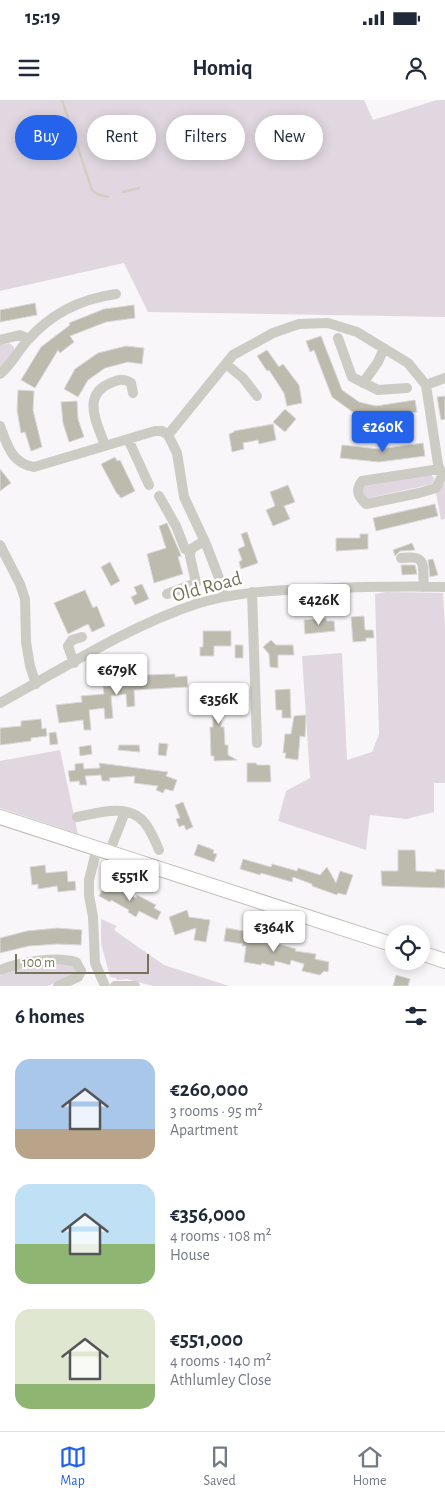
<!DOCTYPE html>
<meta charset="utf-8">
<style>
:root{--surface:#fff;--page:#f6f6f7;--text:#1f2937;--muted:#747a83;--line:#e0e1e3;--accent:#2563ea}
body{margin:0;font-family:"Alegreya Sans",sans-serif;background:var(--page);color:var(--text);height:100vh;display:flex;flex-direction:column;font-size:19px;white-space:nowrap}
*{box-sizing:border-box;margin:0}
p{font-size:16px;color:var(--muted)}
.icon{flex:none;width:28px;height:28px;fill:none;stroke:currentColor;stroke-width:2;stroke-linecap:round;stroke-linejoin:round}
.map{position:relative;height:886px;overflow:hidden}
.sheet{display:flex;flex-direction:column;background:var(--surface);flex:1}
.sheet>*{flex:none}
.top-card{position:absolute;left:15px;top:15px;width:415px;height:45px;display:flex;gap:10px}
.fabs{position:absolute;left:385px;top:825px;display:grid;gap:10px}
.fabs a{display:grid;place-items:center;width:45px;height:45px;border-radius:50%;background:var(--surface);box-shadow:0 2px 12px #0003;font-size:25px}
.scale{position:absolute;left:15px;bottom:12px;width:134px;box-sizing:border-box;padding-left:5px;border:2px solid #77745a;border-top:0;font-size:14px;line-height:18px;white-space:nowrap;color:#77745a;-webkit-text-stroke:4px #fff;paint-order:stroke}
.price{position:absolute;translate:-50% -42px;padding:0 11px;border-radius:5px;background:#fff;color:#222;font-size:16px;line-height:32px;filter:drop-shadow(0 1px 2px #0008)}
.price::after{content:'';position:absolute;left:50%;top:30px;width:15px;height:11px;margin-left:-8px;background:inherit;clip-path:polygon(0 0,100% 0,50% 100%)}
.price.current{background:var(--accent);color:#fff}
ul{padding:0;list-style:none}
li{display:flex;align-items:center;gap:15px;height:125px;padding:0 15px}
li span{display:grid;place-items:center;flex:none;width:140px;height:100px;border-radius:15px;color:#555}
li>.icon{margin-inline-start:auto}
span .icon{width:60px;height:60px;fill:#fffc;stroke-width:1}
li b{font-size:21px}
h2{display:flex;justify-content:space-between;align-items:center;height:60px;padding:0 15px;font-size:21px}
.chip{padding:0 18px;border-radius:22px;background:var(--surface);box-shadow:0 2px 12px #0003;font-size:18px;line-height:45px}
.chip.current{background:var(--accent);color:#fff}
.status{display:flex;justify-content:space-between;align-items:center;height:35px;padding:0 25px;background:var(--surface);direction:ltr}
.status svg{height:14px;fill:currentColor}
header{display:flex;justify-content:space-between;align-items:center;height:65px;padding:0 15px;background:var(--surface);font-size:22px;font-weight:600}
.tabs{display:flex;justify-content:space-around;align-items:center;height:70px;border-top:1px solid var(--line);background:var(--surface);font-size:14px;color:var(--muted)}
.tabs a{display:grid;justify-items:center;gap:2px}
.tabs .current{color:var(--accent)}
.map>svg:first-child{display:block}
.green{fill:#e1d7e0}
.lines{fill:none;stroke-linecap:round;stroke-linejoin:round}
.stream{stroke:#d2cec4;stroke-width:2.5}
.building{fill:#bdbbae;stroke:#dad9db}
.major-casing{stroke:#bfbeb5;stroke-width:16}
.minor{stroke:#cdccc4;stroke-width:10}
.major{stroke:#fff;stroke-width:14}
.labels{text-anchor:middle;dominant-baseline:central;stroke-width:5;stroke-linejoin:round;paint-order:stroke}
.street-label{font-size:20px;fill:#77745a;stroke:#fff}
</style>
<div class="status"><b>15:19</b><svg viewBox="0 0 49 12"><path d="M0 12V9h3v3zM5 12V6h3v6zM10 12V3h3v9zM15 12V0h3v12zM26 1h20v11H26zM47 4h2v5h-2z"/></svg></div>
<header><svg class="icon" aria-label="menu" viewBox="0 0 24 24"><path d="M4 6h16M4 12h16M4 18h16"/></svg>Homiq<svg class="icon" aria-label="person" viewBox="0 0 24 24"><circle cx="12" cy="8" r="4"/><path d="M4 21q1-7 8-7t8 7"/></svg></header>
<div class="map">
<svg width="445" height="886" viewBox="0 0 445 886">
<rect width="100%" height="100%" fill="#f8f6f9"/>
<path class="green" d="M 0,0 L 364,0 L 373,20 L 437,0 L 445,0 L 445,217 L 148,212 L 124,163 L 0,191 Z
M 9,243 L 14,247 L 14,252 L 0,269 L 0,245 Z
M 431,375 L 434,378 L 433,383 L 428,385 L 369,398 L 366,398 L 362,392 L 363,385 Z
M 445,383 L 445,419 L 441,420 L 436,393 Z
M 386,492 L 443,493 L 445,528 L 445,683 L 434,683 L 434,712 L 406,719 L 370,715 L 366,750 L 278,721 L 286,691 L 310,678 L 302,556 L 342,553 L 347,660 L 372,652 L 379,634 L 375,494 Z
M 60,650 L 78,734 L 0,708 L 0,661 Z
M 101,819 L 117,826 L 114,830 L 164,865 L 229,886 L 153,886 L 127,879 L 117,880 L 116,878 L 110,877 L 101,843 Z
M 50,864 L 75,865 L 76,873 L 48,886 L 0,886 L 0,876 L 8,871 Z"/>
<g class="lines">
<path class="stream" d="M 62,0 L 92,90 L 97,94 L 108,97
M 123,92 L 139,88"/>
</g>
<path class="building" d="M 35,203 L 37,215 L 0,222 L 0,210 Z
M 134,205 L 135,218 L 106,222 L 70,236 L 74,242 L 60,253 L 58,250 L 35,288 L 21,280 L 41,247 L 70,225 L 69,223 L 104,209 Z
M 321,236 L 342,290 L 359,302 L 376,306 L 415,300 L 417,312 L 375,318 L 354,313 L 332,297 L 314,250 L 310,252 L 306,241 Z
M 126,246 L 144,248 L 142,264 L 128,262 L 105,268 L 88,280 L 78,297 L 64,289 L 75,269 L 88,260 L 98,253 Z
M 267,250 L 279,267 L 283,264 L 299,285 L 302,303 L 287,306 L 284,293 L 269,270 L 267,271 L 257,256 Z
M 18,290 L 34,291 L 33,310 L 42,347 L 31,351 L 25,332 L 21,333 L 17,310 Z
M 445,296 L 445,319 L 441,320 L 437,297 Z
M 77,301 L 78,319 L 84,337 L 69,342 L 63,323 L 61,302 Z
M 285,309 L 296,319 L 285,332 L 273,322 Z
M 273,324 L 276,340 L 259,344 L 258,340 L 243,343 L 244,349 L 232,352 L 229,334 L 234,332 L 234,331 Z
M 423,343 L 425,356 L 379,362 L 340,358 L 342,345 L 379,349 Z
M 115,357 L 117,361 L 120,360 L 135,391 L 121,398 L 118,394 L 117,394 L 101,364 Z
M 0,369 L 11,383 L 0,391 Z
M 288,385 L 295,402 L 284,406 L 290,419 L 273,426 L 266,410 L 275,406 L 270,392 Z
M 435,404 L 438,416 L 376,431 L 373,418 Z
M 167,423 L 180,453 L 181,456 L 178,457 L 183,474 L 154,483 L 147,454 L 166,448 L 159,426 Z
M 247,432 L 258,463 L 241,469 L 239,462 L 242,460 L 238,449 L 245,446 L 241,434 Z
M 360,434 L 368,434 L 368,449 L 336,451 L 336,438 L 360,438 Z
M 412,443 L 415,450 L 400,451 L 395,456 L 393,450 Z
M 433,459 L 438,475 L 430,477 L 428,460 Z
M 110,462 L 120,481 L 111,486 L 101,467 Z
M 401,465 L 415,465 L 417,474 L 402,475 Z
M 142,484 L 149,499 L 135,505 L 131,497 L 137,494 L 134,487 Z
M 85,490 L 93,508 L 97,506 L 105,526 L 92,532 L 88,524 L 68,534 L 54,503 Z
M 364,516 L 365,530 L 373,530 L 374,538 L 366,538 L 366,541 L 353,542 L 351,517 Z
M 326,518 L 327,521 L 334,521 L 335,531 L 305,534 L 304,520 Z
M 203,531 L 231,531 L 231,546 L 214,546 L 214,556 L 200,556 L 200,547 L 203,547 Z
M 271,540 L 276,545 L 293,545 L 294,555 L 278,555 L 278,568 L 270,567 L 269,554 L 263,547 Z
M 235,545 L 243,545 L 243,558 L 235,558 Z
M 138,571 L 145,571 L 146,575 L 175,574 L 175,577 L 187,576 L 188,587 L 134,590 L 135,606 L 127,607 L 126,594 L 111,596 L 113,618 L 105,619 L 104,608 L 89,610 L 91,630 L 84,630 L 83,620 L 59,623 L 56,605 L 82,602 L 81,596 L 104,594 L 103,586 L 108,586 L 108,581 L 129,579 L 129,576 L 139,575 Z
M 212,585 L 226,585 L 227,611 L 221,611 L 221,627 L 224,627 L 225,645 L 228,645 L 228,655 L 237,660 L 214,661 L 214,656 L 211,656 L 210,627 L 213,627 Z
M 290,589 L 291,618 L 282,618 L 282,610 L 276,610 L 275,590 Z
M 306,615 L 305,637 L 300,636 L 298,660 L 285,658 L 286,653 L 283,653 L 285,634 L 291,634 L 294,616 Z
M 41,619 L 42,629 L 46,628 L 47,636 L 31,638 L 31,641 L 0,645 L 0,628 L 21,626 L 21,621 Z
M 56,632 L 58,644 L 50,645 L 49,633 Z
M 159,643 L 168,644 L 166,656 L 158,655 Z
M 91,645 L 92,654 L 80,656 L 79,647 Z
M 119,645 L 139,645 L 140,652 L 118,650 Z
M 83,663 L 84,669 L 100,668 L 99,663 L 168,672 L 166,676 L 177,680 L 173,691 L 165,689 L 163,693 L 156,690 L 158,686 L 134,683 L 135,676 L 109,678 L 110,681 L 102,681 L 101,675 L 85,676 L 87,685 L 80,685 L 79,681 L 70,682 L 68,671 L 75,670 L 75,664 Z
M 247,663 L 256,663 L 257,665 L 270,665 L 271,682 L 247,682 Z
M 183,702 L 193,727 L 186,730 L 184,725 L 179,727 L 176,719 L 180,718 L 175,705 Z
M 198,744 L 214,750 L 213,753 L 217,754 L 214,762 L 194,755 Z
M 398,750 L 415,750 L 416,771 L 436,772 L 436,769 L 445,770 L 445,788 L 382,786 L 381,771 L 398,771 Z
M 243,759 L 271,767 L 272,764 L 297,771 L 298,768 L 320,775 L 327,767 L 336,783 L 340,771 L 353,775 L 346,795 L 338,793 L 337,795 L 312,786 L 312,784 L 293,777 L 292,782 L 261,773 L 260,775 L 240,769 Z
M 45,765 L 46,773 L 67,771 L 68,782 L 75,781 L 76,790 L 58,792 L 57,786 L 38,789 L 38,784 L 32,785 L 30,767 Z
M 106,783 L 136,798 L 137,795 L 156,805 L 154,808 L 161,812 L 157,820 L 139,811 L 136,817 L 128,812 L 129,810 L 111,800 L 110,802 L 99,796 Z
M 187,810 L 189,817 L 210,820 L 206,842 L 194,840 L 196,828 L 175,835 L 169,817 Z
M 58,828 L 82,830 L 81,845 L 58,844 L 44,845 L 29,846 L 0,853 L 0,838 L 27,831 Z
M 226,828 L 250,832 L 249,837 L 261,839 L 296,849 L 295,851 L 316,854 L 315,859 L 329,862 L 328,872 L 324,871 L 320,875 L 302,871 L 304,864 L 291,860 L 290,865 L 275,861 L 274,866 L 262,863 L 261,865 L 244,862 L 246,846 L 242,846 L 243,844 L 224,841 Z
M 396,875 L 410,879 L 408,886 L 393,886 Z"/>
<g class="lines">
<g class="major-casing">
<path id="major" d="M 0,717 L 394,845
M 421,853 L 445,861"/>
</g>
<path class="minor" d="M 338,238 L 352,277 L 378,290 L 407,288
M 0,240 L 20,235 L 29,239
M 226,264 L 243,278 L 257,296
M 0,274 C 11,265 18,251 27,241 C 51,213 80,199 116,194
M 363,283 L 378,262 L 384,248
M 426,285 L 445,278
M 0,326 C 7,344 11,363 34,367 L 155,331 L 162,331 L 168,335 L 177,353 L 184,397 L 206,444 L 219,478 L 224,497
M 168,335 L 233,255 L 273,233 L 299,224 L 328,223 L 357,232 L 408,263 L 426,285 L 438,364 L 442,376 L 445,376
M 128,339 L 149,385
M 105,346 C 97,322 80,294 113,282 C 119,279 126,279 131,283 L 133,293
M 440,369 L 362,381 C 355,390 358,397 366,404 L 419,393 L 436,388 L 442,376
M 159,396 L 176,426 L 185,449 L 190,452
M 0,445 L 20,484 L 25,499 L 26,542 L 30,566 L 36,584
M 401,458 C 428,455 422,464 424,487
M 252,492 L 257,643
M 167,494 L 196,483 L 190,456 L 191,449 L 204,441
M 74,563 L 68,546 L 72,540 L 82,537
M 0,603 C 64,568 127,527 196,504 C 235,492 275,490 316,489 C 359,487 402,486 445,487
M 77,717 C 98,713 128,703 144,722 C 151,730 155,741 159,750
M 97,748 L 89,780 L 89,795 L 93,817 L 95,863 L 105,886
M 109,753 L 125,712
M 0,870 C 20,862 56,856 76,862 L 81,871 L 78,877 L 58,886
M 115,886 L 135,886"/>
<use href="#major" class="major"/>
</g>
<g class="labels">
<g class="street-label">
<text transform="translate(207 487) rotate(-15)">Old Road</text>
</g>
</g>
</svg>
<div class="fabs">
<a><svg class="icon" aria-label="locate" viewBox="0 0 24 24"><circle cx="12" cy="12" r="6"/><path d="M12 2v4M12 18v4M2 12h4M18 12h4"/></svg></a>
</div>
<div class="scale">100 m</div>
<b class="price current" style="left:383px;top:353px">€260K</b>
<b class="price" style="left:319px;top:526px">€426K</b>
<b class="price" style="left:117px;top:596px">€679K</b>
<b class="price" style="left:219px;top:625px">€356K</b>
<b class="price" style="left:130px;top:802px">€551K</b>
<b class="price" style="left:274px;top:853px">€364K</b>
<div class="top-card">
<a class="chip current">Buy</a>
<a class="chip">Rent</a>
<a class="chip">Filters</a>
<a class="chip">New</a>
</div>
</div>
<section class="sheet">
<h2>6 homes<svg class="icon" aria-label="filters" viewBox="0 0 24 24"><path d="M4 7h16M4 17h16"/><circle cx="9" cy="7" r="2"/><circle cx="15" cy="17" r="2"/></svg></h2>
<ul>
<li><span style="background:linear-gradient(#a9c7e8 70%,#b9a48a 0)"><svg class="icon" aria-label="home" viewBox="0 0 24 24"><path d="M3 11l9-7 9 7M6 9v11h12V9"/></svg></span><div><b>€260,000</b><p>3 rooms · 95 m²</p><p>Apartment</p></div></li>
<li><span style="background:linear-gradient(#bfe0f5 60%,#8fb573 0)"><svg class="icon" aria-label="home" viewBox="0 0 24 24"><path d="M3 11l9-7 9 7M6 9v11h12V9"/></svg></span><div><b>€356,000</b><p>4 rooms · 108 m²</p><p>House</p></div></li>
<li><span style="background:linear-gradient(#dfe7d0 75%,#8fb573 0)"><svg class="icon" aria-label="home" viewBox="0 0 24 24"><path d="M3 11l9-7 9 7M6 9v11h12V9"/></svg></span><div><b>€551,000</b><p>4 rooms · 140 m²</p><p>Athlumley Close</p></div></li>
</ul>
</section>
<nav class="tabs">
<a class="current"><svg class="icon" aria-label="map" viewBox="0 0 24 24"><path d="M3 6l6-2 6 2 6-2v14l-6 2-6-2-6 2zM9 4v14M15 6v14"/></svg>Map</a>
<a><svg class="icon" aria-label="saved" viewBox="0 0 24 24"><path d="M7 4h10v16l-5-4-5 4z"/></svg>Saved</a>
<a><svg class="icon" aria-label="home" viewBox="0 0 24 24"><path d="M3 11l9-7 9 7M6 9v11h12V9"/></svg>Home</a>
</nav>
